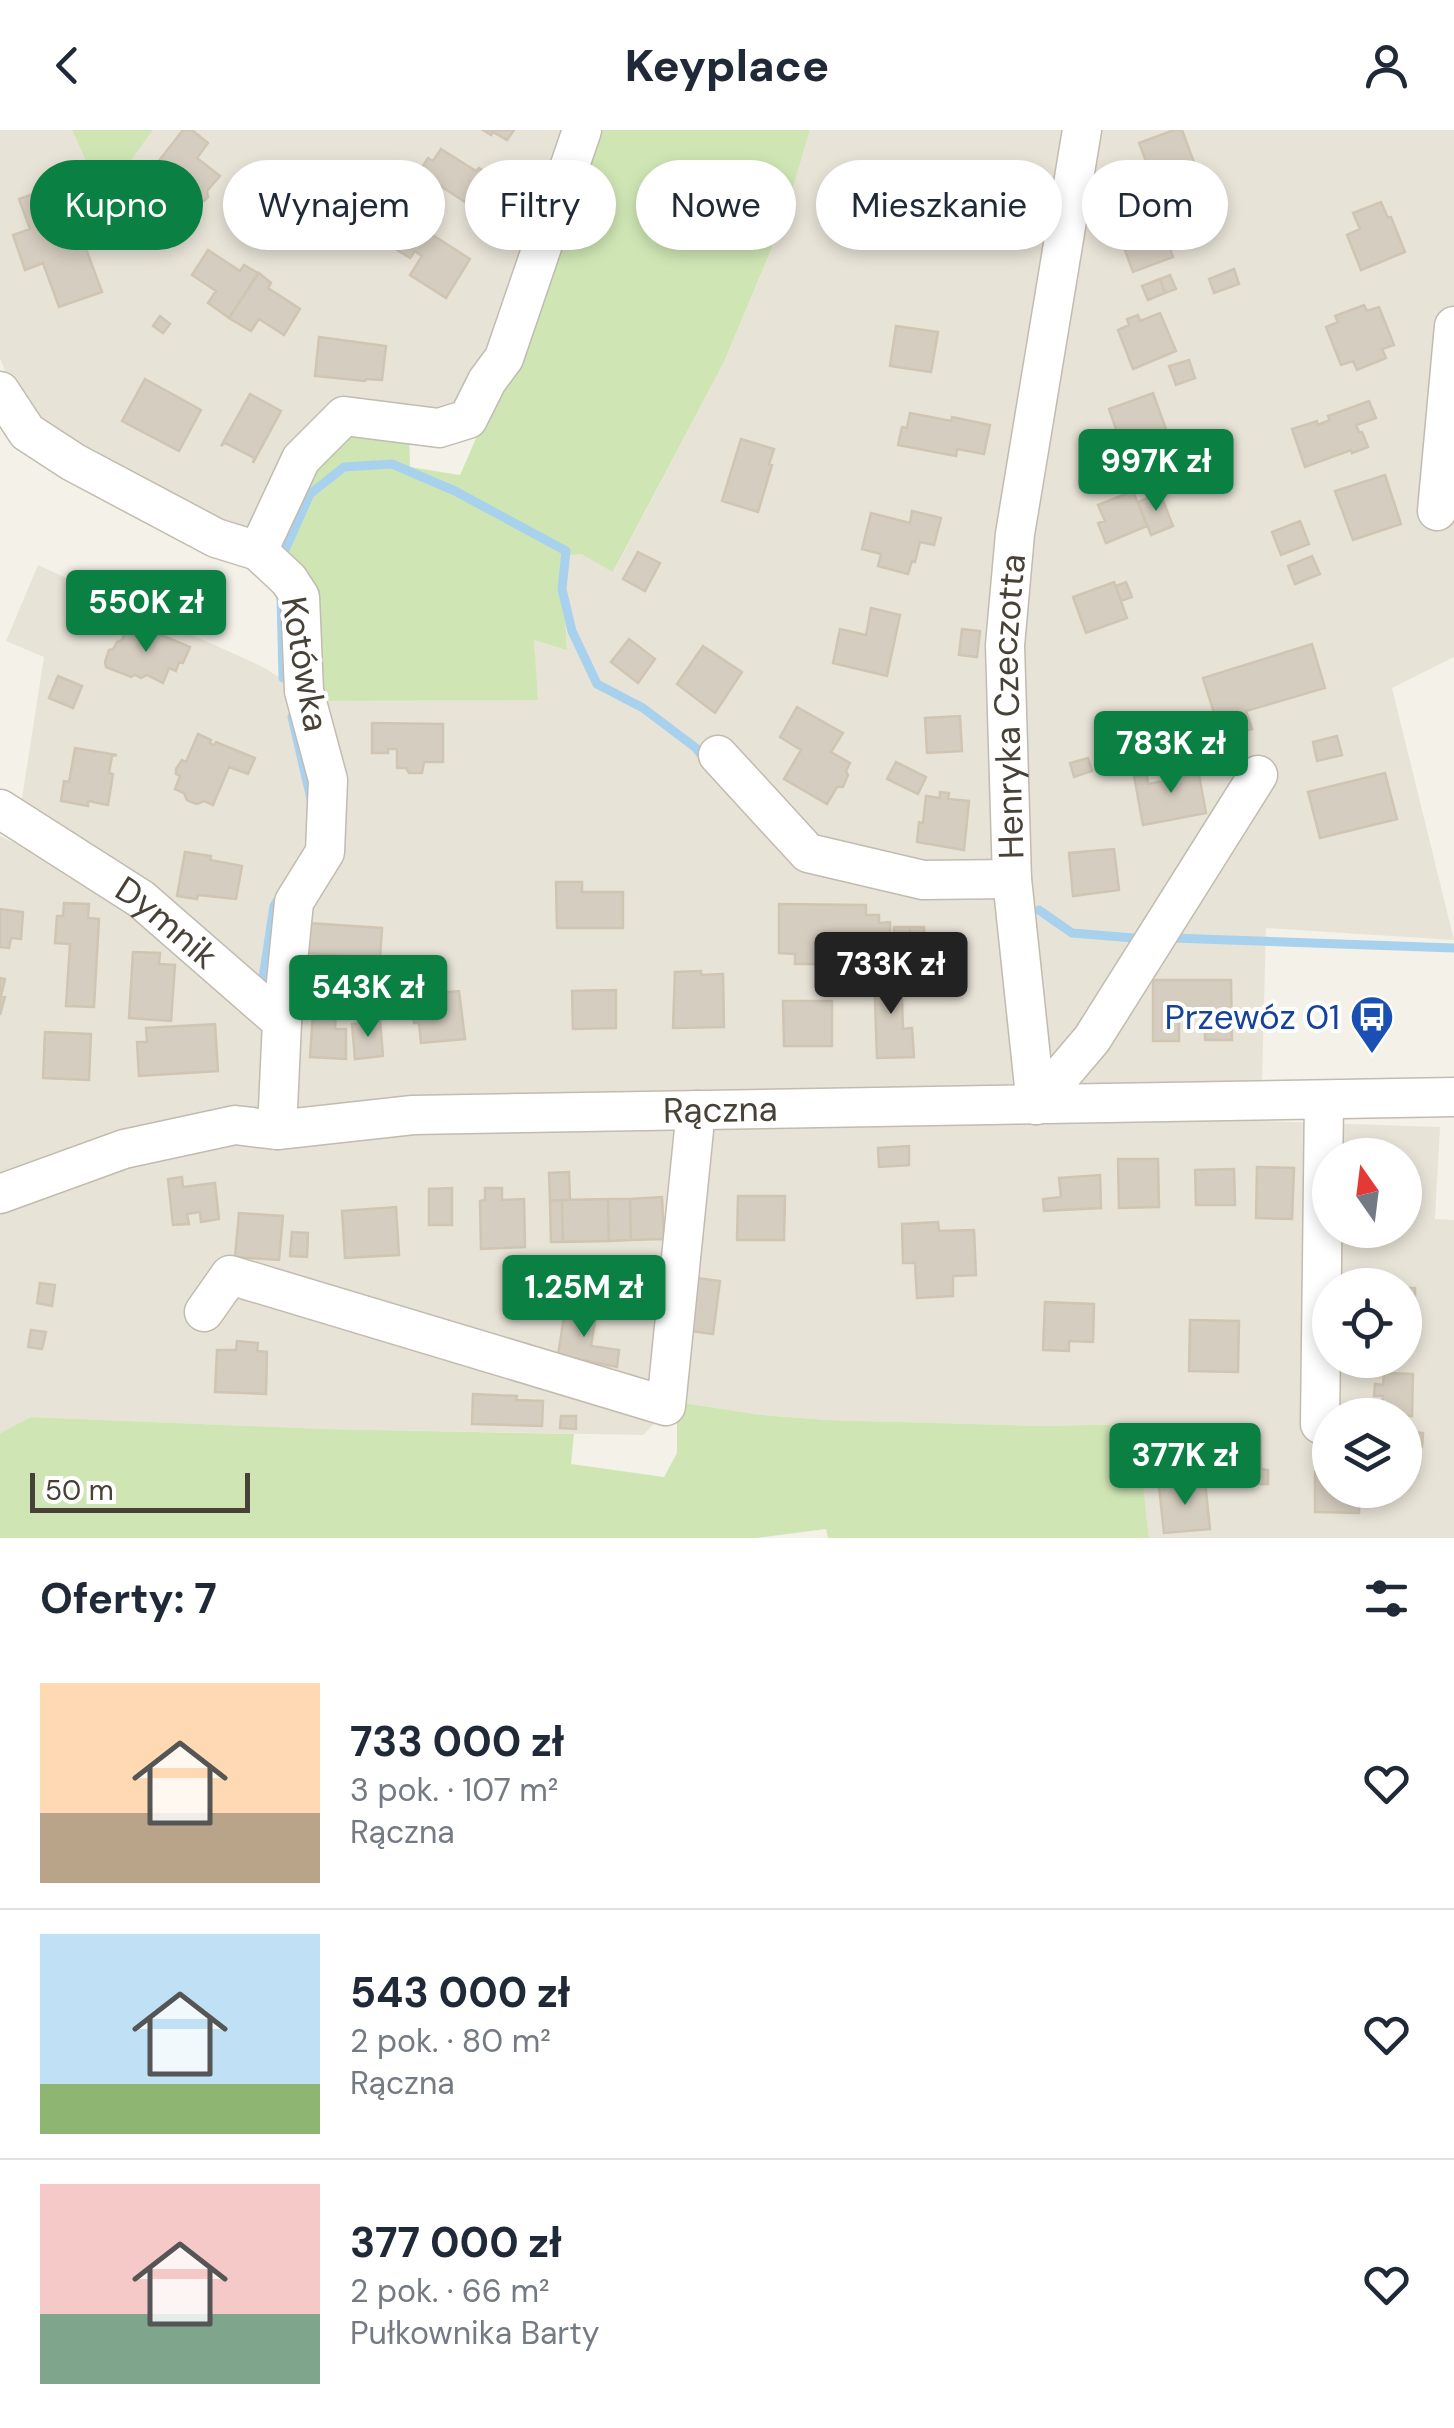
<!DOCTYPE html>
<html lang="pl">
<meta charset="utf-8">
<style>
:root{--surface:#fff;--page:#f2f2f3;--text:#1f2937;--muted:#747a83;--line:#e0e1e3;--accent:#0b8043}
body{margin:0;font-family:"DM Sans",sans-serif;background:var(--page);color:var(--text);height:100vh;display:flex;flex-direction:column;font-size:38px;white-space:nowrap}
*{box-sizing:border-box;margin:0}
p{font-size:32px;color:var(--muted)}
.icon{flex:none;width:55px;height:55px;fill:none;stroke:currentColor;stroke-width:2;stroke-linecap:round;stroke-linejoin:round}
.map{position:relative;height:1408px;overflow:hidden}
.side{display:flex;flex-direction:column;background:var(--surface);flex:1}
.side>*{flex:none}
.guide{position:absolute;left:30px;top:30px;width:1395px;height:90px;display:flex;gap:20px}
.needle{width:65px;rotate:346deg}
.fabs{position:absolute;left:1312px;top:1008px;display:grid;gap:20px}
.fabs a{display:grid;place-items:center;width:110px;height:110px;border-radius:50%;background:var(--surface);box-shadow:0 5px 15px #0003;font-size:50px}
.scale{position:absolute;left:30px;bottom:25px;width:220px;box-sizing:border-box;padding-left:10px;border:5px solid #474138;border-top:0;font-size:28px;line-height:35px;white-space:nowrap;color:#474138;-webkit-text-stroke:8px #fff;paint-order:stroke}
.price{position:absolute;translate:-50% -85px;padding:0 22px;border-radius:10px;background:var(--accent);color:#fff;font-size:32px;line-height:65px;filter:drop-shadow(0 2px 5px #0008)}
.price::after{content:'';position:absolute;left:50%;top:60px;width:30px;height:22px;margin-left:-15px;background:inherit;clip-path:polygon(0 0,100% 0,50% 100%)}
.price.active{background:#222;color:#fff}
ul{padding:0;list-style:none}
li{display:flex;align-items:center;gap:30px;height:250px;padding:0 40px}
li+li{border-top:2px solid var(--line)}
li span{display:grid;place-items:center;flex:none;width:280px;height:200px;border-radius:0px;color:#555}
li>.icon{margin-inline-start:auto}
span .icon{width:120px;height:120px;fill:#fffc;stroke-width:1}
li b{font-size:42px}
h2{display:flex;justify-content:space-between;align-items:center;height:120px;padding:0 40px;font-size:42px}
.tag{padding:0 35px;border-radius:45px;background:var(--surface);box-shadow:0 5px 15px #0003;font-size:35px;line-height:90px}
.tag.active{background:var(--accent);color:#fff}
header{display:flex;justify-content:space-between;align-items:center;height:130px;padding:0 40px;background:var(--surface);font-size:45px;font-weight:800}
.map>svg:first-child{display:block}
.residential{fill:#e8e3d7;fill-rule:evenodd}
.industrial{fill:#e6e3de}
.green{fill:#cfe6b4}
.lines{fill:none;stroke-linecap:round;stroke-linejoin:round}
.stream{stroke:#a8d1ee;stroke-width:9}
.building{fill:#d5cdbf;stroke:#d0c5b2;stroke-width:2.5}
.minor-casing{stroke:#c2bbaf;stroke-width:41}
.minor{stroke:#fff;stroke-width:38}
.labels{text-anchor:middle;dominant-baseline:central;stroke-width:8;stroke-linejoin:round;paint-order:stroke}
.street-label{font-size:35px;fill:#474138;stroke:#fff}
.transit-label{font-size:35px;fill:#164399;stroke:#fff;text-anchor:end}
</style>
<header><svg class="icon" aria-label="back" viewBox="0 0 24 24"><path d="M15 5l-7 7 7 7"/></svg>Keyplace<svg class="icon" aria-label="person" viewBox="0 0 24 24"><circle cx="12" cy="8" r="4"/><path d="M4 21q1-7 8-7t8 7"/></svg></header>
<div class="map">
<svg width="1454" height="1408" viewBox="0 0 1454 1408">
<rect width="100%" height="100%" fill="#f4f1e9"/>
<path class="residential" d="M 0,0 L 72,0 L 103,68 L 153,0 L 568,0 L 493,220 L 451,281 L 339,274 L 316,287 L 270,364 L 257,397 L 240,407 L 21,281 L 0,228 Z
M 810,0 L 1454,0 L 1454,527 L 1392,558 L 1454,810 L 1266,798 L 1261,991 L 1440,997 L 1435,1089 L 1454,1090 L 1454,1408 L 1149,1408 L 1135,1294 L 1041,1296 L 828,1290 L 762,1285 L 677,1272 L 643,1305 L 325,1299 L 31,1287 L 0,1303 L 0,706 L 15,713 L 44,527 L 6,511 L 38,435 L 263,537 L 316,571 L 537,570 L 534,510 L 567,519 L 561,425 L 581,424 L 614,441 L 724,232 L 783,93 ZM 1330,1025 L 1405,1025 L 1405,1100 L 1330,1100 ZM 1330,1155 L 1405,1155 L 1405,1230 L 1330,1230 ZM 1330,1285 L 1405,1285 L 1405,1360 L 1330,1360 Z"/>
<path class="industrial" d="M 616,1146 L 649,1147 L 649,1179 L 616,1179 Z"/>
<path class="green" d="M 72,0 L 153,0 L 103,69 Z
M 589,0 L 810,0 L 783,92 L 724,232 L 613,442 L 581,424 L 561,426 L 567,520 L 534,510 L 538,570 L 316,571 L 275,412 L 291,367 L 341,302 L 409,302 L 410,337 L 460,345 L 491,274 Z
M 677,1272 L 762,1285 L 828,1290 L 1041,1296 L 1136,1294 L 1149,1408 L 828,1408 L 826,1399 L 756,1408 L 0,1408 L 0,1303 L 31,1287 L 325,1299 L 574,1304 L 571,1334 L 664,1347 L 677,1323 Z"/>
<g class="lines">
<path class="stream" d="M 285,420 L 310,364 L 344,337 L 392,334 L 455,361 L 566,421 L 562,459 L 572,501 L 597,554 L 643,578 L 696,618 L 706,631
M 281,467 L 283,548
M 292,587 L 311,669
M 1039,780 L 1072,803 L 1134,808
M 1172,808 L 1454,818
M 263,848 L 274,776 L 279,768"/>
</g>
<path class="building" d="M 183,0 L 192,0 L 208,13 L 197,28 L 220,46 L 207,61 L 208,67 L 204,71 L 198,72 L 186,88 L 172,77 L 168,78 L 163,75 L 162,69 L 149,58 L 165,37 L 158,32 Z
M 483,0 L 514,0 L 507,10 L 493,2 L 491,5 Z
M 1174,0 L 1182,0 L 1196,38 L 1155,54 L 1139,13 Z
M 441,19 L 476,41 L 479,38 L 510,58 L 495,82 L 472,67 L 468,74 L 419,42 L 428,28 L 433,31 Z
M 923,42 L 991,51 L 984,97 L 917,87 Z
M 62,54 L 102,162 L 59,177 L 43,133 L 25,140 L 13,105 L 30,99 L 19,69 Z
M 1381,72 L 1388,88 L 1391,87 L 1405,122 L 1361,140 L 1347,105 L 1360,99 L 1353,83 Z
M 403,86 L 470,129 L 446,168 L 410,145 L 422,126 L 415,121 L 410,128 L 386,113 Z
M 1160,92 L 1173,127 L 1133,142 L 1120,107 Z
M 208,120 L 240,141 L 244,135 L 258,143 L 229,188 L 208,173 L 216,161 L 192,145 Z
M 1234,139 L 1239,154 L 1214,163 L 1209,149 Z
M 259,143 L 271,153 L 268,158 L 300,179 L 284,205 L 259,189 L 251,201 L 229,188 Z
M 1170,145 L 1176,159 L 1165,163 L 1160,149 Z
M 1160,149 L 1165,163 L 1148,170 L 1142,156 Z
M 1364,175 L 1367,181 L 1379,177 L 1394,215 L 1382,219 L 1386,228 L 1357,240 L 1353,231 L 1341,235 L 1326,197 L 1338,192 L 1335,186 Z
M 1160,183 L 1176,221 L 1133,239 L 1118,200 L 1129,195 L 1127,189 L 1138,185 L 1140,191 Z
M 160,186 L 170,194 L 163,203 L 153,196 Z
M 896,196 L 938,202 L 931,242 L 890,236 Z
M 319,207 L 386,216 L 382,250 L 366,249 L 365,251 L 315,246 Z
M 1189,230 L 1195,248 L 1176,255 L 1169,236 Z
M 145,249 L 201,280 L 179,321 L 122,291 Z
M 1153,263 L 1167,302 L 1123,319 L 1109,279 Z
M 250,264 L 281,281 L 253,333 L 254,328 L 225,313 L 221,316 Z
M 1369,271 L 1376,288 L 1356,295 L 1359,302 L 1362,302 L 1368,317 L 1352,323 L 1351,320 L 1305,337 L 1292,299 L 1317,291 L 1318,295 L 1330,290 L 1328,286 Z
M 910,283 L 951,291 L 952,287 L 990,295 L 984,324 L 957,319 L 956,326 L 898,315 L 902,297 L 907,298 Z
M 741,309 L 774,319 L 769,334 L 772,335 L 758,382 L 722,371 Z
M 1206,323 L 1211,337 L 1187,347 L 1182,333 Z
M 1385,345 L 1401,394 L 1353,410 L 1335,361 Z
M 1133,361 L 1147,396 L 1106,413 L 1098,393 L 1105,391 L 1098,375 Z
M 1160,363 L 1173,396 L 1151,405 L 1138,372 Z
M 912,381 L 941,388 L 934,415 L 920,412 L 915,432 L 912,431 L 908,444 L 878,436 L 881,424 L 862,419 L 871,383 L 910,393 Z
M 1300,391 L 1309,414 L 1281,425 L 1272,402 Z
M 638,422 L 660,433 L 645,461 L 623,449 Z
M 1312,426 L 1320,444 L 1295,454 L 1288,436 Z
M 1114,452 L 1127,488 L 1086,503 L 1073,467 Z
M 1126,452 L 1132,467 L 1121,471 L 1116,456 Z
M 871,478 L 900,485 L 887,546 L 833,533 L 840,499 L 866,505 Z
M 128,495 L 145,502 L 147,499 L 190,517 L 183,533 L 179,532 L 176,541 L 169,538 L 163,553 L 147,545 L 141,548 L 135,545 L 131,547 L 106,537 L 105,532 L 109,520 L 113,519 L 117,512 L 122,510 Z
M 962,499 L 980,501 L 977,527 L 959,525 Z
M 629,509 L 655,529 L 638,553 L 611,532 Z
M 1312,514 L 1325,558 L 1246,581 L 1252,599 L 1222,608 L 1203,548 Z
M 703,516 L 742,542 L 715,583 L 677,554 Z
M 58,546 L 82,556 L 73,578 L 49,568 Z
M 797,577 L 843,603 L 831,622 L 850,633 L 846,641 L 848,645 L 843,657 L 837,657 L 827,674 L 784,649 L 801,620 L 780,607 Z
M 960,586 L 962,621 L 927,623 L 925,588 Z
M 372,593 L 443,594 L 443,632 L 424,632 L 422,643 L 409,643 L 406,638 L 397,638 L 397,619 L 388,619 L 388,623 L 372,623 Z
M 198,604 L 211,610 L 210,613 L 214,615 L 216,612 L 255,628 L 248,644 L 229,637 L 213,675 L 204,671 L 197,674 L 191,672 L 187,670 L 184,663 L 175,659 L 180,646 L 176,644 L 176,639 L 182,630 L 186,632 Z
M 1337,606 L 1342,625 L 1317,631 L 1313,612 Z
M 75,618 L 117,625 L 112,626 L 109,643 L 113,644 L 108,675 L 88,671 L 88,676 L 61,671 L 64,651 L 69,652 Z
M 1088,628 L 1092,641 L 1074,647 L 1070,633 Z
M 896,632 L 926,647 L 918,664 L 887,649 Z
M 1197,634 L 1206,683 L 1143,695 L 1134,646 L 1147,644 L 1148,654 L 1173,649 L 1171,639 Z
M 1385,643 L 1397,689 L 1320,708 L 1308,662 Z
M 940,662 L 949,663 L 948,669 L 969,671 L 964,720 L 917,712 L 919,692 L 923,693 L 926,666 L 940,668 Z
M 1114,719 L 1119,760 L 1073,766 L 1069,723 Z
M 185,722 L 211,726 L 210,730 L 242,736 L 236,769 L 198,765 L 197,769 L 177,766 Z
M 556,752 L 582,752 L 582,762 L 623,762 L 623,798 L 557,798 Z
M 64,773 L 89,774 L 88,788 L 99,789 L 94,877 L 66,876 L 70,814 L 55,813 L 57,786 L 63,786 Z
M 779,774 L 866,775 L 866,785 L 879,785 L 879,793 L 890,792 L 890,818 L 823,816 L 823,834 L 795,834 L 795,824 L 779,823 Z
M 0,779 L 23,782 L 21,809 L 11,808 L 9,818 L 0,817 Z
M 308,793 L 382,798 L 380,828 L 306,823 Z
M 894,797 L 910,797 L 910,817 L 894,818 Z
M 910,797 L 924,797 L 924,817 L 910,817 Z
M 133,822 L 160,823 L 159,834 L 175,835 L 171,891 L 129,888 Z
M 901,840 L 903,899 L 912,898 L 914,927 L 877,928 L 874,841 Z
M 701,841 L 701,845 L 723,844 L 724,897 L 673,898 L 675,842 Z
M 0,848 L 5,849 L 1,866 L 5,867 L 0,885 Z
M 1153,850 L 1231,850 L 1232,910 L 1205,910 L 1205,884 L 1179,884 L 1179,911 L 1153,911 Z
M 616,860 L 616,898 L 573,899 L 572,861 Z
M 459,861 L 465,909 L 421,913 L 419,893 L 414,893 L 412,878 L 418,878 L 417,865 Z
M 783,871 L 832,871 L 832,916 L 784,916 Z
M 313,883 L 336,883 L 335,899 L 346,899 L 346,929 L 310,927 Z
M 380,891 L 383,926 L 355,929 L 352,894 Z
M 215,894 L 218,941 L 139,946 L 137,912 L 147,912 L 146,898 Z
M 45,902 L 91,904 L 89,950 L 43,948 Z
M 909,1016 L 909,1035 L 879,1037 L 878,1018 Z
M 1118,1029 L 1158,1029 L 1159,1077 L 1119,1078 Z
M 1257,1037 L 1294,1038 L 1292,1089 L 1256,1088 Z
M 1234,1039 L 1235,1075 L 1196,1075 L 1195,1040 Z
M 569,1042 L 570,1070 L 550,1071 L 549,1043 Z
M 1100,1045 L 1101,1078 L 1044,1081 L 1043,1069 L 1061,1067 L 1059,1048 Z
M 182,1047 L 183,1057 L 215,1053 L 219,1089 L 201,1092 L 200,1082 L 187,1084 L 189,1094 L 173,1095 L 168,1049 Z
M 452,1058 L 452,1095 L 429,1095 L 429,1059 Z
M 485,1058 L 502,1058 L 502,1070 L 524,1069 L 525,1117 L 481,1119 L 480,1071 L 485,1070 Z
M 738,1066 L 785,1066 L 784,1110 L 737,1110 Z
M 662,1067 L 664,1109 L 631,1110 L 630,1069 Z
M 608,1069 L 630,1069 L 631,1110 L 609,1111 Z
M 608,1069 L 609,1111 L 563,1112 L 562,1070 Z
M 562,1070 L 563,1112 L 551,1112 L 550,1071 Z
M 396,1077 L 399,1125 L 345,1128 L 342,1081 Z
M 239,1083 L 283,1086 L 279,1130 L 235,1127 Z
M 938,1092 L 939,1101 L 974,1100 L 976,1145 L 953,1146 L 953,1166 L 917,1168 L 915,1133 L 903,1133 L 902,1094 Z
M 292,1102 L 308,1103 L 307,1127 L 290,1126 Z
M 697,1148 L 720,1151 L 713,1204 L 690,1201 Z
M 40,1153 L 55,1155 L 52,1176 L 37,1173 Z
M 1405,1158 L 1415,1158 L 1415,1214 L 1405,1214 Z
M 1045,1172 L 1094,1174 L 1093,1212 L 1069,1211 L 1069,1221 L 1043,1220 Z
M 574,1178 L 587,1179 L 587,1184 L 596,1185 L 591,1216 L 619,1220 L 617,1237 L 558,1225 L 565,1180 L 574,1182 Z
M 1190,1190 L 1239,1191 L 1238,1242 L 1189,1241 Z
M 31,1200 L 46,1202 L 42,1219 L 28,1217 Z
M 237,1211 L 258,1213 L 257,1221 L 267,1222 L 266,1264 L 215,1262 L 217,1220 L 236,1220 Z
M 1384,1243 L 1413,1244 L 1412,1286 L 1382,1285 L 1383,1266 L 1374,1266 L 1375,1254 L 1383,1255 Z
M 473,1264 L 517,1266 L 516,1270 L 543,1271 L 542,1296 L 472,1294 Z
M 561,1286 L 576,1286 L 576,1299 L 560,1298 Z
M 1176,1295 L 1176,1312 L 1141,1313 L 1139,1296 Z
M 1405,1301 L 1423,1303 L 1422,1317 L 1405,1315 Z
M 1232,1305 L 1260,1305 L 1261,1339 L 1268,1340 L 1268,1354 L 1233,1354 Z
M 1315,1342 L 1330,1342 L 1330,1360 L 1360,1360 L 1359,1383 L 1315,1382 Z
M 1205,1352 L 1210,1399 L 1164,1403 L 1159,1357 Z"/>
<g class="lines">
<g class="minor-casing">
<g id="minor">
<path d="M 0,261 L 27,302 L 73,332 L 216,408 L 258,421"/>
<path d="M 1437,381 L 1454,196"/>
<path d="M 718,625 L 808,723 L 923,750 L 1012,749"/>
<path id="s1" d="M 0,679 L 141,769 L 282,892 L 277,1000"/>
<path d="M 282,892 L 294,772 L 325,722 L 328,650 L 304,561 L 300,467 L 289,450 L 258,421 L 301,329 L 344,286 L 439,298 L 468,289 L 487,251 L 504,228 L 582,0"/>
<path id="s2" d="M 1036,975 L 1012,749 L 1005,515 L 1015,404 L 1082,0"/>
<path d="M 1036,975 L 1092,909 L 1258,645"/>
<path id="s3" d="M 0,1064 L 124,1019 L 235,995 L 277,1000 L 413,985 L 1454,967"/>
<path d="M 204,1182 L 230,1145 L 666,1276 L 696,980"/>
<path d="M 1320,1294 L 1324,970"/>
</g>
</g>
<use href="#minor" class="minor"/>
</g>
<defs>
<g id="bus-pin" transform="scale(2.25)"><path d="M0 17L-7.5 6A9.5 9.5 0 1 1 7.5 6Z" fill="#1a4fb4" stroke="#fff"/><path d="M-5-6H5V4H4V6H2V4H-2V6H-4V4H-5ZM-3.5-4V0h7V-4ZM-3.5 1.2v1.5H-2V1.2ZM2 1.2v1.5H3.5V1.2Z" fill="#fff"/></g>
</defs>
<g fill-rule="evenodd">
<use href="#bus-pin" x="1372" y="887"/>
</g>
<g class="labels">
<g class="street-label">
<text transform="translate(305 534) rotate(80)">Kotówka</text>
<text stroke="none"><textPath href="#s2" startOffset="400">Henryka Czeczotta</textPath></text>
<text stroke="none"><textPath href="#s1" startOffset="202">Dymnik</textPath></text>
<text stroke="none"><textPath href="#s3" startOffset="732">Rączna</textPath></text>
</g>
<g class="transit-label">
<text x="1340" y="887">Przewóz 01</text>
</g>
</g>
</svg>
<div class="fabs">
<a><svg class="needle" viewBox="-14 -14 28 28"><path d="M0-13l5 13h-10z" fill="#e53935"/><path d="M0 13l5-13h-10z" fill="#747a83"/></svg></a>
<a><svg class="icon" aria-label="locate" viewBox="0 0 24 24"><circle cx="12" cy="12" r="6"/><path d="M12 2v4M12 18v4M2 12h4M18 12h4"/></svg></a>
<a><svg class="icon" aria-label="layers" viewBox="0 0 24 24"><path d="M12 4l9 5-9 5-9-5zM3 14l9 5 9-5"/></svg></a>
</div>
<div class="scale">50 m</div>
<b class="price" style="left:1156px;top:384px">997K zł</b>
<b class="price" style="left:146px;top:525px">550K zł</b>
<b class="price" style="left:1171px;top:666px">783K zł</b>
<b class="price active" style="left:891px;top:887px">733K zł</b>
<b class="price" style="left:368px;top:910px">543K zł</b>
<b class="price" style="left:584px;top:1210px">1.25M zł</b>
<b class="price" style="left:1185px;top:1378px">377K zł</b>
<div class="guide">
<a class="tag active">Kupno</a>
<a class="tag">Wynajem</a>
<a class="tag">Filtry</a>
<a class="tag">Nowe</a>
<a class="tag">Mieszkanie</a>
<a class="tag">Dom</a>
</div>
</div>
<section class="side">
<h2>Oferty: 7<svg class="icon" aria-label="filters" viewBox="0 0 24 24"><path d="M4 7h16M4 17h16"/><circle cx="9" cy="7" r="2"/><circle cx="15" cy="17" r="2"/></svg></h2>
<ul>
<li><span style="background:linear-gradient(#ffd9b3 65%,#b9a48a 0)"><svg class="icon" aria-label="home" viewBox="0 0 24 24"><path d="M3 11l9-7 9 7M6 9v11h12V9"/></svg></span><div><b>733 000 zł</b><p>3 pok. · 107 m²</p><p>Rączna</p></div><svg class="icon" aria-label="heart" viewBox="0 0 24 24"><path d="M12 20l-8-8c-3-5 5-10 8-4 3-6 11-1 8 4z"/></svg></li>
<li><span style="background:linear-gradient(#bfe0f5 75%,#8fb573 0)"><svg class="icon" aria-label="home" viewBox="0 0 24 24"><path d="M3 11l9-7 9 7M6 9v11h12V9"/></svg></span><div><b>543 000 zł</b><p>2 pok. · 80 m²</p><p>Rączna</p></div><svg class="icon" aria-label="heart" viewBox="0 0 24 24"><path d="M12 20l-8-8c-3-5 5-10 8-4 3-6 11-1 8 4z"/></svg></li>
<li><span style="background:linear-gradient(#f6c9c9 65%,#7fa58c 0)"><svg class="icon" aria-label="home" viewBox="0 0 24 24"><path d="M3 11l9-7 9 7M6 9v11h12V9"/></svg></span><div><b>377 000 zł</b><p>2 pok. · 66 m²</p><p>Pułkownika Barty</p></div><svg class="icon" aria-label="heart" viewBox="0 0 24 24"><path d="M12 20l-8-8c-3-5 5-10 8-4 3-6 11-1 8 4z"/></svg></li>
</ul>
</section>
